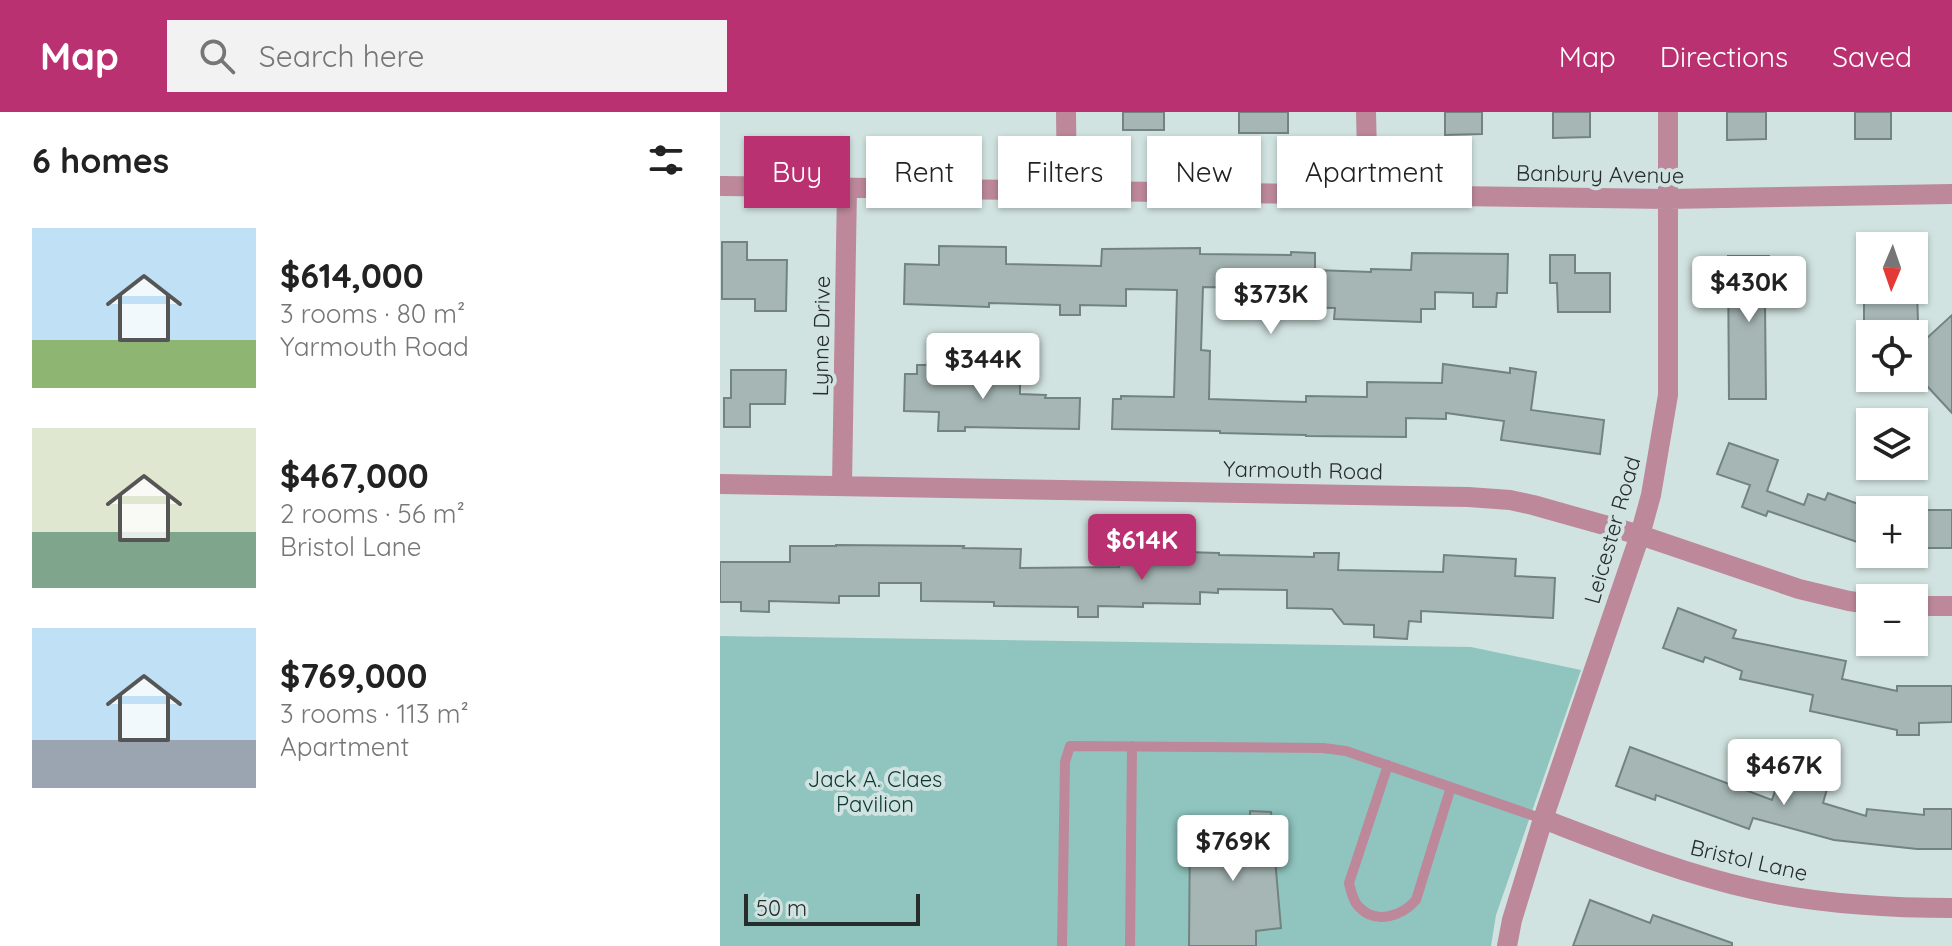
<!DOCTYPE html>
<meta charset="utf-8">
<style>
:root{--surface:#fff;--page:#f2f2f2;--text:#222;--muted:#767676;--accent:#b93170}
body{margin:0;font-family:Quicksand,sans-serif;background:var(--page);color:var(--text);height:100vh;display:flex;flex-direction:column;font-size:30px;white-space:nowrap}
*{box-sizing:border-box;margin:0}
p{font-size:26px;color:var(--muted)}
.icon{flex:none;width:44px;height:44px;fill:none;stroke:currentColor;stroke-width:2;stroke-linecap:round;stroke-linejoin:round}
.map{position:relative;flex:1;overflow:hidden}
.details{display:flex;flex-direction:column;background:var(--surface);width:720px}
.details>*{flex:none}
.top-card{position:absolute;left:24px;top:24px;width:760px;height:72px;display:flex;gap:16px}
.needle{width:52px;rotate:182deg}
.tools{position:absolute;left:1136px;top:120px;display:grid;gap:16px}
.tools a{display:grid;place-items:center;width:72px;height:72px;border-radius:0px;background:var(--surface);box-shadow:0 2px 6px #0004;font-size:40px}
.scale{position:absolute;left:24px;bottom:20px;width:176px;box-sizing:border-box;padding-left:8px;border:4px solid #262d2c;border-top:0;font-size:22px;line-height:28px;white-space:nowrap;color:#262d2c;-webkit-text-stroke:6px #d1e3e0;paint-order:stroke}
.price{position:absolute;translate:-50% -68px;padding:0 18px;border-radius:8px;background:#fff;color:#222;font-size:26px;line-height:52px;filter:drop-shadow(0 2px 4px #0008)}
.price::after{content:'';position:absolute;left:50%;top:48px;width:24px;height:18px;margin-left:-12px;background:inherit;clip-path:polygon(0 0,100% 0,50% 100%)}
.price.selected{background:var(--accent);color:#fff}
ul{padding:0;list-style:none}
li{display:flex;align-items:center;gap:24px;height:200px;padding:0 32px}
li span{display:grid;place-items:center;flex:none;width:224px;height:160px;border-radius:0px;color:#555}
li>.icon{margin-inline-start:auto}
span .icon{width:96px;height:96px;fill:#fffc;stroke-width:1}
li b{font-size:34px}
h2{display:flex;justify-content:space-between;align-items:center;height:96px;padding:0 32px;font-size:34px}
.tag{padding:0 28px;border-radius:0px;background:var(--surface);box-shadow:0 2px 6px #0004;font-size:28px;line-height:72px}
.tag.selected{background:var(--accent);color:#fff}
header{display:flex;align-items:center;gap:48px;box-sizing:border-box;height:112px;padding:0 40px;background:var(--accent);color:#fff}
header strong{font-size:38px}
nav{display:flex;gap:44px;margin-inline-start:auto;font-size:28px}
.search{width:560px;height:72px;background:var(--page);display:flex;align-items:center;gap:20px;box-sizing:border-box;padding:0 28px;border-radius:0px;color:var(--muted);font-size:30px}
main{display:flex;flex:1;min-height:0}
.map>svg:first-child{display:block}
.green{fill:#90c5bf}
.building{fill:#a5b6b4;stroke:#738381;stroke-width:2}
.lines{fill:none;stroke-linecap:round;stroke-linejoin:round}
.lane{stroke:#bc889a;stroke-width:10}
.street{stroke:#bc889a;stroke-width:20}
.labels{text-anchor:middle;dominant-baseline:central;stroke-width:8;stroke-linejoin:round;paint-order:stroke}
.street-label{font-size:22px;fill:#262d2c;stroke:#d1e3e0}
.park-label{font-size:22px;fill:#0b3835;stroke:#d1e3e0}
</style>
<header>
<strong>Map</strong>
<div class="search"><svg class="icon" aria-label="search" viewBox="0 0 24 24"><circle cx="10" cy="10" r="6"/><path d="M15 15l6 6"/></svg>Search here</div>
<nav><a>Map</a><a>Directions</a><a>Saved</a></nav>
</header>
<main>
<section class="details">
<h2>6 homes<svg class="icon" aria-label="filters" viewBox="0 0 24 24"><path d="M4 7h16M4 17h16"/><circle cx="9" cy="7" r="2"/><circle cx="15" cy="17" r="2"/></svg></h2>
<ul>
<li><span style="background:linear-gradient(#bfe0f5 70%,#8fb573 0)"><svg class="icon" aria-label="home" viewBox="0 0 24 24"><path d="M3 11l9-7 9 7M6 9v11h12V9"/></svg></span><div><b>$614,000</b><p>3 rooms · 80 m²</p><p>Yarmouth Road</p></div></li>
<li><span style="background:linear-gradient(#dfe7d0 65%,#7fa58c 0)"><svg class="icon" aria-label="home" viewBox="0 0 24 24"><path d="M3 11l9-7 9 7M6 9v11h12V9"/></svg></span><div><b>$467,000</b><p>2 rooms · 56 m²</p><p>Bristol Lane</p></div></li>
<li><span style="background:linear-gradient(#bfe0f5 70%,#9aa5b1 0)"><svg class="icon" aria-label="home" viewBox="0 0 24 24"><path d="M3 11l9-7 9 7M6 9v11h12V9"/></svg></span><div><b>$769,000</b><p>3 rooms · 113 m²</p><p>Apartment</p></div></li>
</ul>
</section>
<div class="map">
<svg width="1232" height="834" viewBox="0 0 1232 834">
<rect width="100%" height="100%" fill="#d1e3e0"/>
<path class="green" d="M 0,524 L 751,535 L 861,558 L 776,803 L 771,834 L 0,834 Z"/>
<path class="building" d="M 403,0 L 444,0 L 444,18 L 403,18 Z
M 519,0 L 568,0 L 568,21 L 519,21 Z
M 725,0 L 762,0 L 762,22 L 725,23 Z
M 833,0 L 870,0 L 870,25 L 833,26 Z
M 1007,0 L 1046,0 L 1046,27 L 1007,28 Z
M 1135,0 L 1171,0 L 1171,27 L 1135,27 Z
M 2,130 L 27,130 L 27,148 L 67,148 L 66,199 L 35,199 L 35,187 L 2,187 Z
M 219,134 L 286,135 L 286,152 L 381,154 L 382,137 L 480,136 L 480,142 L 571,143 L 571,140 L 595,141 L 595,158 L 651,160 L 651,157 L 691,158 L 692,141 L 788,142 L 787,181 L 777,181 L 776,195 L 753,195 L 753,181 L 715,180 L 715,197 L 701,197 L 701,210 L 614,207 L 615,196 L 570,195 L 570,177 L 483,175 L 481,238 L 490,239 L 489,287 L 586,290 L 586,284 L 647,285 L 647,270 L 722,271 L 723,252 L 790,261 L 790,256 L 816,260 L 811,298 L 884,308 L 880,342 L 781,328 L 784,309 L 726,301 L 726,307 L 686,306 L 686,325 L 586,324 L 586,323 L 500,321 L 500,319 L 392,317 L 393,287 L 401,287 L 401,284 L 454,285 L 457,178 L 406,177 L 406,194 L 360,193 L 360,203 L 340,203 L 340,193 L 269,191 L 269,195 L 184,192 L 185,152 L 219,153 Z
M 830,143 L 855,143 L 855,161 L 890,161 L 890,200 L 838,200 L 837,171 L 830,171 Z
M 1008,144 L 1049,144 L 1049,163 L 1059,163 L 1060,192 L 1045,192 L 1046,287 L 1009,287 Z
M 1144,178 L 1197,178 L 1198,210 L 1144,211 Z
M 1232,203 L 1232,301 L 1194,260 L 1194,238 Z
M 208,248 L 239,249 L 238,266 L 300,267 L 300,282 L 326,283 L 325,286 L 360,286 L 359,317 L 245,315 L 245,319 L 218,319 L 219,300 L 184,299 L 185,262 L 197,262 L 197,253 L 207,253 Z
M 11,258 L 66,258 L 65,292 L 30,292 L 30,315 L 4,315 L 4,286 L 11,286 Z
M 1009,331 L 1058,348 L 1047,379 L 1084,393 L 1088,382 L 1105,388 L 1108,381 L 1152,397 L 1150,398 L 1150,403 L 1140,431 L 1048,399 L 1046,404 L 1022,395 L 1030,373 L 997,362 Z
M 1194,398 L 1232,398 L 1232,436 L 1194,436 Z
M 116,433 L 244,434 L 243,436 L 301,437 L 300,456 L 399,455 L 399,438 L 499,441 L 499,443 L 594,445 L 594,441 L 619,441 L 618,458 L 723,460 L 724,443 L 796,447 L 795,464 L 835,466 L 833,506 L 701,499 L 701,510 L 689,509 L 687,527 L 654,525 L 654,513 L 624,512 L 612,497 L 567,496 L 567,478 L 498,477 L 498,481 L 480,480 L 480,492 L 423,491 L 423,495 L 378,494 L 378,505 L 358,505 L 358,495 L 274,494 L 274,490 L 201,489 L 201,471 L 159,471 L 159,484 L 119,484 L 119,491 L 49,489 L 49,500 L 21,499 L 21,490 L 0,490 L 0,450 L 70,450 L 70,434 L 116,434 Z
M 958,496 L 1016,518 L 1013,526 L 1126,549 L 1122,567 L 1177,579 L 1177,574 L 1232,574 L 1232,610 L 1199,611 L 1199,623 L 1177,623 L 1177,618 L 1090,599 L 1093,583 L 1020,567 L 1022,559 L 985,545 L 983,550 L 943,536 Z
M 910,635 L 1052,688 L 1055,679 L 1067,682 L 1071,667 L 1107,677 L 1103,691 L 1146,704 L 1147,697 L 1204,703 L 1204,697 L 1232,697 L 1232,737 L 1197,737 L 1114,728 L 1033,706 L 1029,717 L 936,683 L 935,688 L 896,674 Z
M 530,699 L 551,700 L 561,816 L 536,819 L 536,834 L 469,834 L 470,714 L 530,715 Z
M 870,788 L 930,811 L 933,803 L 1012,831 L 1012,834 L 853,834 Z"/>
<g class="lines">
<path class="lane" d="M 668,653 L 629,771 C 631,779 633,789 639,795 C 656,813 682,804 696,788 L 731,675
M 342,834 L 345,650 L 350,634 L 603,636 L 626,639 L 823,707
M 410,834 L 412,634"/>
<path class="street" d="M 346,0 L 347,79
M 646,0 L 648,83
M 0,74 L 948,87 L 1232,82
M 0,372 L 748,385 L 790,388 L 813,393 L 920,423 L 1079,477 L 1129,489 L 1150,492
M 122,373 L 127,76
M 1194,494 L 1232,494
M 823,707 C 891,733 960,761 1032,777 C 1097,792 1165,796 1232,796
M 787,834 L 792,808 L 823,707 L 920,423 L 931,383 L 948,283 L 948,0"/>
</g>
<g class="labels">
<g class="street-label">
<text transform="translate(880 62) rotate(1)">Banbury Avenue</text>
<text transform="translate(101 224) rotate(-89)">Lynne Drive</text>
<text transform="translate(583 358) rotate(1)">Yarmouth Road</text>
<text transform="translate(892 418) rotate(-74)">Leicester Road</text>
<text transform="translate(1029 748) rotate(13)">Bristol Lane</text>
</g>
<g class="park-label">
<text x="155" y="667">Jack A. Claes<tspan x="155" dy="25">Pavilion</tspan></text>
</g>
</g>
</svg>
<div class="tools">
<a><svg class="needle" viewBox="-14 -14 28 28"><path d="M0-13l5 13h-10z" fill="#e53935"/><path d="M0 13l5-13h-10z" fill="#767676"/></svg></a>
<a><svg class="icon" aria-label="locate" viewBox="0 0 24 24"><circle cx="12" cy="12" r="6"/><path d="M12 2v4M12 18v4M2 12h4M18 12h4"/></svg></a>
<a><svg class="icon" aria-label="layers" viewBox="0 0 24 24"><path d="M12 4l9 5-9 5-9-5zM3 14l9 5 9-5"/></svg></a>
<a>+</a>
<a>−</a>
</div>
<div class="scale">50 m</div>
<b class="price" style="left:1029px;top:212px">$430K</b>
<b class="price" style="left:551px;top:224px">$373K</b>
<b class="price" style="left:263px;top:289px">$344K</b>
<b class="price selected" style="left:422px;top:470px">$614K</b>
<b class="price" style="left:1064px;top:695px">$467K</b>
<b class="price" style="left:513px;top:771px">$769K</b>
<div class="top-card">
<a class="tag selected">Buy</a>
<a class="tag">Rent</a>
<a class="tag">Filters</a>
<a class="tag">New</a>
<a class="tag">Apartment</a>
</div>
</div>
</main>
